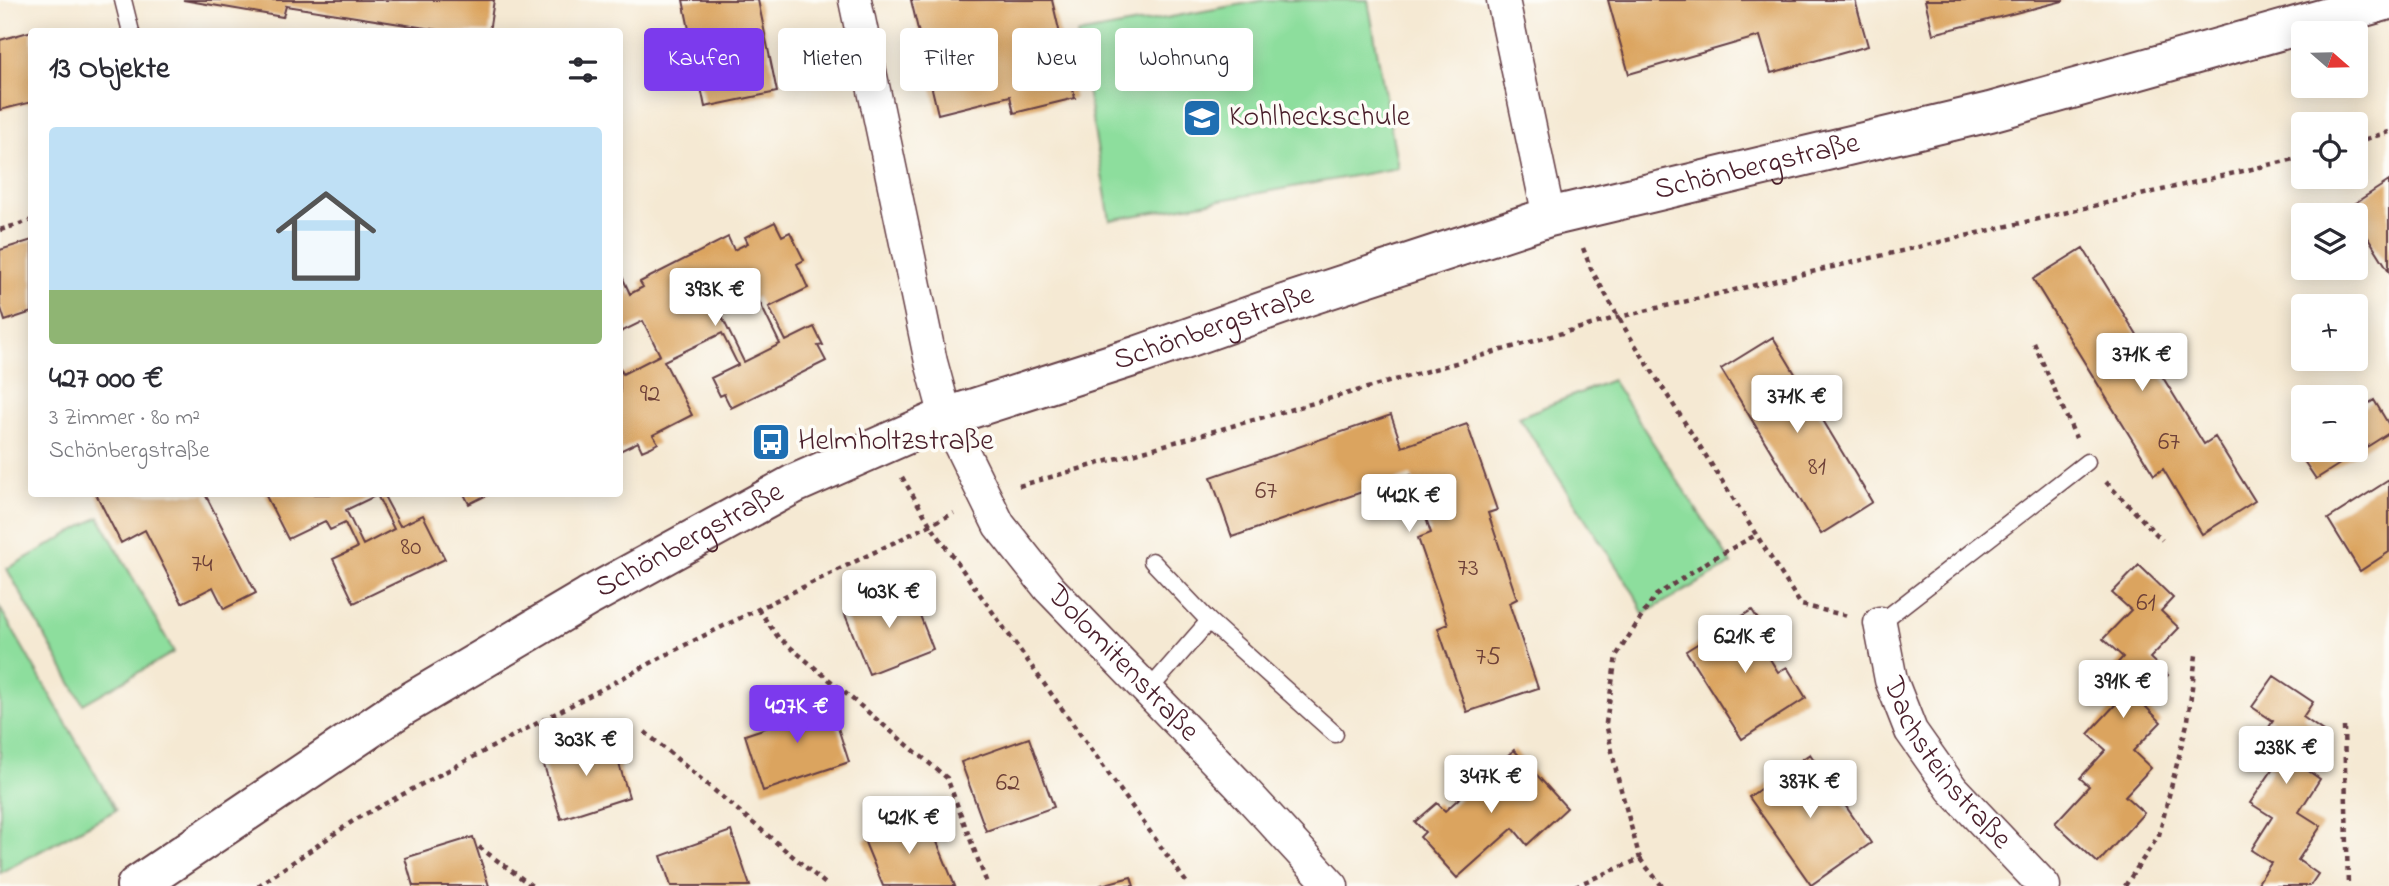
<!DOCTYPE html>
<html lang="de">
<meta charset="utf-8">
<style>
:root{--surface:#fff;--page:#f2f2f3;--text:#2b2b33;--muted:#7c7c81;--accent:#7c3aed}
body{margin:0;font-family:"Indie Flower",sans-serif;background:var(--page);color:var(--text);height:100vh;display:flex;flex-direction:column;font-size:26px;white-space:nowrap}
*{box-sizing:border-box;margin:0}
p{font-size:23px;color:var(--muted)}
.icon{flex:none;width:38px;height:38px;fill:none;stroke:currentColor;stroke-width:2;stroke-linecap:round;stroke-linejoin:round}
.map{position:relative;flex:1;overflow:hidden}
.side{position:absolute;left:28px;top:28px;width:595px;height:469px;display:flex;flex-direction:column;background:var(--surface);border-radius:7px;box-shadow:0 4px 18px #0003}
.side>*{flex:none}
.top-card{position:absolute;left:644px;top:28px;width:665px;height:63px;display:flex;gap:14px}
.needle{width:46px;rotate:110deg}
.fabs{position:absolute;left:2291px;top:21px;display:grid;gap:14px}
.fabs a{display:grid;place-items:center;width:77px;height:77px;border-radius:7px;background:var(--surface);box-shadow:0 4px 18px #0003;font-size:35px}
.price{position:absolute;translate:-50% -60px;padding:0 16px;border-radius:7px;background:#fff;color:#222;font-size:23px;line-height:46px;filter:drop-shadow(0 2px 4px #0008)}
.price::after{content:'';position:absolute;left:50%;top:42px;width:21px;height:16px;margin-left:-10px;background:inherit;clip-path:polygon(0 0,100% 0,50% 100%)}
.price.current{background:var(--accent);color:#fff}
ul{padding:0;list-style:none}
li{display:grid;align-content:center;gap:14px;height:371px;padding:0 21px}
li span{display:grid;place-items:center;height:217px;border-radius:7px;color:#555}
li>.icon{margin-inline-start:auto}
span .icon{width:126px;height:126px;fill:#fffc;stroke-width:1}
li b{font-size:30px}
h2{display:flex;justify-content:space-between;align-items:center;height:84px;padding:0 21px;font-size:30px}
.tag{padding:0 24px;border-radius:7px;background:var(--surface);box-shadow:0 4px 18px #0003;font-size:24px;line-height:63px}
.tag.current{background:var(--accent);color:#fff}
.map>svg:first-child{display:block}
.green{fill:#8dde9d;stroke:#6c7e64;stroke-width:2}
.building{fill:#dba45e;fill-rule:evenodd}
.lines{fill:none;stroke-linecap:round;stroke-linejoin:round}
.lane-casing{stroke:#643d44;stroke-width:19}
.street-casing{stroke:#643d44;stroke-width:35}
.secondary-casing{stroke:#643d44;stroke-width:42}
.path{stroke:#643d44;stroke-width:4.5;stroke-dasharray:5 5;stroke-linecap:butt}
.lane{stroke:#fff;stroke-width:16}
.street{stroke:#fff;stroke-width:32}
.secondary{stroke:#fff;stroke-width:38}
.labels{text-anchor:middle;dominant-baseline:central;stroke-width:7;stroke-linejoin:round;paint-order:stroke}
.number-label{font-size:26px;fill:#6e4038}
.poi-label{font-size:30px;fill:#4a1f2b;stroke:#fdfcf7;text-anchor:start}
.street-label{font-size:30px;fill:#4a1f2b;stroke:#fdfcf7}
</style>
<div class="map">
<svg width="2389" height="886" viewBox="0 0 2389 886">
<rect width="100%" height="100%" fill="#fdfcf7"/>
<filter id="ink" filterUnits="userSpaceOnUse"><feTurbulence type="fractalNoise" baseFrequency=".0143" numOctaves="2"/><feDisplacementMap in="SourceGraphic" scale="14" xChannelSelector="R" yChannelSelector="G"/><feConvolveMatrix kernelMatrix="1 2 1 2 8 2 1 2 1" color-interpolation-filters="sRGB"/></filter>
<filter id="wash" filterUnits="userSpaceOnUse"><feTurbulence type="fractalNoise" baseFrequency=".00686" numOctaves="4" result="noise"/><feDisplacementMap in="SourceGraphic" scale="28" xChannelSelector="R" yChannelSelector="G"/><feGaussianBlur stdDeviation="1.57" result="paint"/><feColorMatrix in="noise" values="0 0 0 0 0 0 0 0 0 0 0 0 0 0 0 0 0 1.4 0 .05"/><feComposite in="paint" operator="in"/></filter>
<g filter="url(#wash)">
<rect width="100%" height="100%" fill="#f5e9d3"/>
<path class="green" d="M 1265,0 L 1368,0 L 1398,168 L 1110,220 L 1077,34 Z
M 1612,380 L 1732,564 L 1643,614 L 1635,595 L 1519,417 Z
M 99,517 L 174,652 L 83,704 L 7,569 Z
M 0,608 L 116,810 L 0,873 Z"/>
<g id="blocks">
<path class="building" d="M 183,0 L 494,0 L 489,32 L 451,32 L 286,6 L 283,17 Z
M 683,0 L 758,0 L 777,92 L 705,107 Z
M 911,0 L 1052,0 L 1075,98 L 1014,113 L 1010,96 L 938,114 Z
M 1608,0 L 1855,0 L 1868,46 L 1771,73 L 1760,36 L 1629,74 Z
M 1925,0 L 2063,0 L 2063,1 L 1933,34 Z
M 32,31 L 32,102 L 0,110 L 0,40 Z
M 2389,181 L 2389,271 L 2349,207 Z
M 775,222 L 782,236 L 790,232 L 804,260 L 797,264 L 808,288 L 769,307 L 786,341 L 814,327 L 823,345 L 818,346 L 826,361 L 731,408 L 724,394 L 720,396 L 711,378 L 738,365 L 722,333 L 664,361 L 692,415 L 653,435 L 658,443 L 651,447 L 642,451 L 638,442 L 620,451 L 620,368 L 623,374 L 660,355 L 643,321 L 621,332 L 620,272 L 630,294 L 643,287 L 640,282 L 728,237 L 734,250 L 748,243 L 745,237 ZM 757,297 L 780,344 L 744,362 L 721,315 Z
M 32,240 L 32,312 L 5,321 L 0,305 L 0,250 Z
M 2083,248 L 2204,444 L 2215,437 L 2255,501 L 2202,534 L 2163,469 L 2154,475 L 2033,279 Z
M 1773,337 L 1872,502 L 1821,534 L 1721,369 Z
M 2374,400 L 2389,425 L 2389,433 L 2316,479 L 2296,449 L 2303,445 L 2303,450 L 2356,450 L 2356,412 Z
M 1391,415 L 1402,447 L 1467,424 L 1497,510 L 1488,513 L 1517,599 L 1509,603 L 1538,688 L 1467,712 L 1438,628 L 1448,624 L 1418,538 L 1431,533 L 1411,475 L 1232,537 L 1211,477 Z
M 2389,480 L 2389,552 L 2360,571 L 2328,519 Z
M 96,494 L 205,494 L 256,593 L 224,609 L 213,587 L 182,603 L 145,530 L 121,543 Z
M 265,494 L 383,494 L 400,526 L 423,515 L 445,559 L 354,603 L 333,559 L 357,548 L 345,523 L 330,530 L 325,521 L 288,539 ZM 377,495 L 394,529 L 363,545 L 346,510 Z
M 464,494 L 489,494 L 469,504 Z
M 2139,565 L 2173,598 L 2161,611 L 2179,628 L 2150,658 L 2168,675 L 2142,703 L 2161,722 L 2133,751 L 2151,768 L 2125,796 L 2144,813 L 2098,863 L 2055,823 L 2089,786 L 2080,778 L 2106,750 L 2088,734 L 2115,705 L 2096,687 L 2123,657 L 2103,639 L 2131,610 L 2112,593 Z
M 909,587 L 933,649 L 869,674 L 844,612 Z
M 1752,610 L 1771,640 L 1762,646 L 1778,672 L 1787,667 L 1806,698 L 1742,739 L 1686,651 Z
M 2274,676 L 2313,702 L 2303,717 L 2323,731 L 2300,765 L 2320,779 L 2299,812 L 2321,826 L 2298,860 L 2318,874 L 2310,886 L 2256,886 L 2271,863 L 2251,850 L 2272,817 L 2250,803 L 2273,769 L 2251,754 L 2273,721 L 2252,707 Z
M 809,693 L 816,711 L 831,706 L 849,762 L 763,791 L 745,735 L 790,720 L 784,701 Z
M 611,737 L 629,797 L 561,819 L 542,759 Z
M 1029,738 L 1054,807 L 986,831 L 961,762 Z
M 1514,750 L 1567,808 L 1527,845 L 1513,828 L 1457,878 L 1420,837 L 1425,832 L 1415,822 L 1437,803 L 1445,811 Z
M 1810,754 L 1871,843 L 1811,885 L 1749,797 Z
M 926,815 L 955,886 L 883,886 L 864,840 Z
M 731,831 L 750,886 L 671,886 L 661,856 Z
M 473,837 L 489,886 L 413,886 L 405,858 Z
M 1131,877 L 1134,886 L 1102,886 L 1101,885 Z"/>
</g>
</g>
<g filter="url(#ink)">
<use href="#blocks" fill-opacity="0" stroke="#643d44" stroke-width="2"/>
<g class="lines">
<g class="lane-casing">
<path id="lane" d="M 123,0 L 131,32
M 1152,561 L 1209,621 L 1335,734
M 1880,623 L 2087,462
M 1147,692 L 1209,621"/>
</g>
<g class="street-casing">
<g id="street">
<path id="s1" d="M 855,0 L 931,362 L 946,417 L 999,525 L 1049,588 L 1237,783 L 1332,886"/>
<path d="M 1503,0 L 1549,217"/>
<path id="s2" d="M 1880,623 L 1891,680 L 1911,731 L 1952,789 L 2044,886"/>
</g>
</g>
<g class="secondary-casing">
<g id="secondary">
<path id="s3" d="M 136,886 L 400,708 L 588,597 L 794,484 L 946,417 L 1139,355 L 1281,305 L 1549,217 L 1990,112 L 2389,0"/>
</g>
</g>
<path class="path" d="M 2356,142 L 2389,132
M 0,230 L 32,220
M 1583,248 L 1591,269 L 1627,332 L 1801,605 L 1848,616
M 2034,343 L 2076,438
M 902,477 L 931,526 L 1189,886
M 2106,482 L 2162,540
M 1019,486 L 1619,317 L 2303,157
M 758,609 L 778,637 L 947,778 L 988,886
M 2344,727 L 2348,886
M 645,732 L 828,886
M 479,847 L 532,886
M 1640,859 L 1662,886
M 258,886 L 356,819 L 685,645 L 954,513
M 1575,886 L 1640,859 L 1617,775 L 1606,723 L 1616,656 L 1655,596 L 1712,559 L 1756,535
M 2125,886 L 2159,835 L 2188,720 L 2196,655"/>
<use href="#lane" class="lane"/>
<use href="#street" class="street"/>
<use href="#secondary" class="secondary"/>
</g>
</g>
<defs>
<g id="school-square" transform="scale(2.0125)"><rect x="-9" y="-9" width="18" height="18" rx="4" fill="#1f6fb2" stroke="#fdfcf7"/><path d="M0-5L7-2L0 1L-7-2ZM-4 1L0 2.5L4 1V4Q0 6-4 4Z" fill="#fff"/></g>
<g id="bus-square" transform="scale(2.0125)"><rect x="-9" y="-9" width="18" height="18" rx="4" fill="#1f6fb2" stroke="#fdfcf7"/><path d="M-5-6H5V4H4V6H2V4H-2V6H-4V4H-5ZM-3.5-4V0h7V-4ZM-3.5 1.2v1.5H-2V1.2ZM2 1.2v1.5H3.5V1.2Z" fill="#fff"/></g>
</defs>
<g fill-rule="evenodd">
<use href="#school-square" x="1202" y="118"/>
<use href="#bus-square" x="771" y="442"/>
</g>
<g class="labels">
<g class="number-label">
<text x="650" y="395">92</text>
<text x="2169" y="443">67</text>
<text x="1817" y="468">81</text>
<text x="1266" y="492">67</text>
<text x="411" y="548">80</text>
<text x="202" y="565">74</text>
<text x="1468" y="569">73</text>
<text x="2146" y="604">61</text>
<text x="1488" y="658">75</text>
<text x="1008" y="784">62</text>
</g>
<g class="poi-label">
<text x="1229" y="118">Kohlheckschule</text>
<text x="798" y="442">Helmholtzstraße</text>
</g>
<g class="street-label">
<text stroke="none"><textPath href="#s3" startOffset="1787">Schönbergstraße</textPath></text>
<text stroke="none"><textPath href="#s3" startOffset="1220">Schönbergstraße</textPath></text>
<text stroke="none"><textPath href="#s3" startOffset="653">Schönbergstraße</textPath></text>
<text stroke="none"><textPath href="#s1" startOffset="733">Dolomitenstraße</textPath></text>
<text stroke="none"><textPath href="#s2" startOffset="159">Dachsteinstraße</textPath></text>
</g>
</g>
</svg>
<div class="fabs">
<a><svg class="needle" viewBox="-14 -14 28 28"><path d="M0-13l5 13h-10z" fill="#e53935"/><path d="M0 13l5-13h-10z" fill="#7c7c81"/></svg></a>
<a><svg class="icon" aria-label="locate" viewBox="0 0 24 24"><circle cx="12" cy="12" r="6"/><path d="M12 2v4M12 18v4M2 12h4M18 12h4"/></svg></a>
<a><svg class="icon" aria-label="layers" viewBox="0 0 24 24"><path d="M12 4l9 5-9 5-9-5zM3 14l9 5 9-5"/></svg></a>
<a>+</a>
<a>−</a>
</div>
<b class="price" style="left:715px;top:328px">393K €</b>
<b class="price" style="left:2142px;top:393px">371K €</b>
<b class="price" style="left:1797px;top:435px">371K €</b>
<b class="price" style="left:1409px;top:534px">442K €</b>
<b class="price" style="left:889px;top:630px">403K €</b>
<b class="price" style="left:1745px;top:675px">621K €</b>
<b class="price" style="left:2123px;top:720px">391K €</b>
<b class="price current" style="left:797px;top:745px">427K €</b>
<b class="price" style="left:586px;top:778px">303K €</b>
<b class="price" style="left:2286px;top:786px">238K €</b>
<b class="price" style="left:1491px;top:815px">347K €</b>
<b class="price" style="left:1810px;top:820px">387K €</b>
<b class="price" style="left:909px;top:856px">421K €</b>
<div class="top-card">
<a class="tag current">Kaufen</a>
<a class="tag">Mieten</a>
<a class="tag">Filter</a>
<a class="tag">Neu</a>
<a class="tag">Wohnung</a>
</div>
<section class="side">
<h2>13 Objekte<svg class="icon" aria-label="filters" viewBox="0 0 24 24"><path d="M4 7h16M4 17h16"/><circle cx="9" cy="7" r="2"/><circle cx="15" cy="17" r="2"/></svg></h2>
<ul>
<li><span style="background:linear-gradient(#bfe0f5 75%,#8fb573 0)"><svg class="icon" aria-label="home" viewBox="0 0 24 24"><path d="M3 11l9-7 9 7M6 9v11h12V9"/></svg></span><div><b>427 000 €</b><p>3 Zimmer · 80 m²</p><p>Schönbergstraße</p></div></li>
</ul>
</section>
</div>
